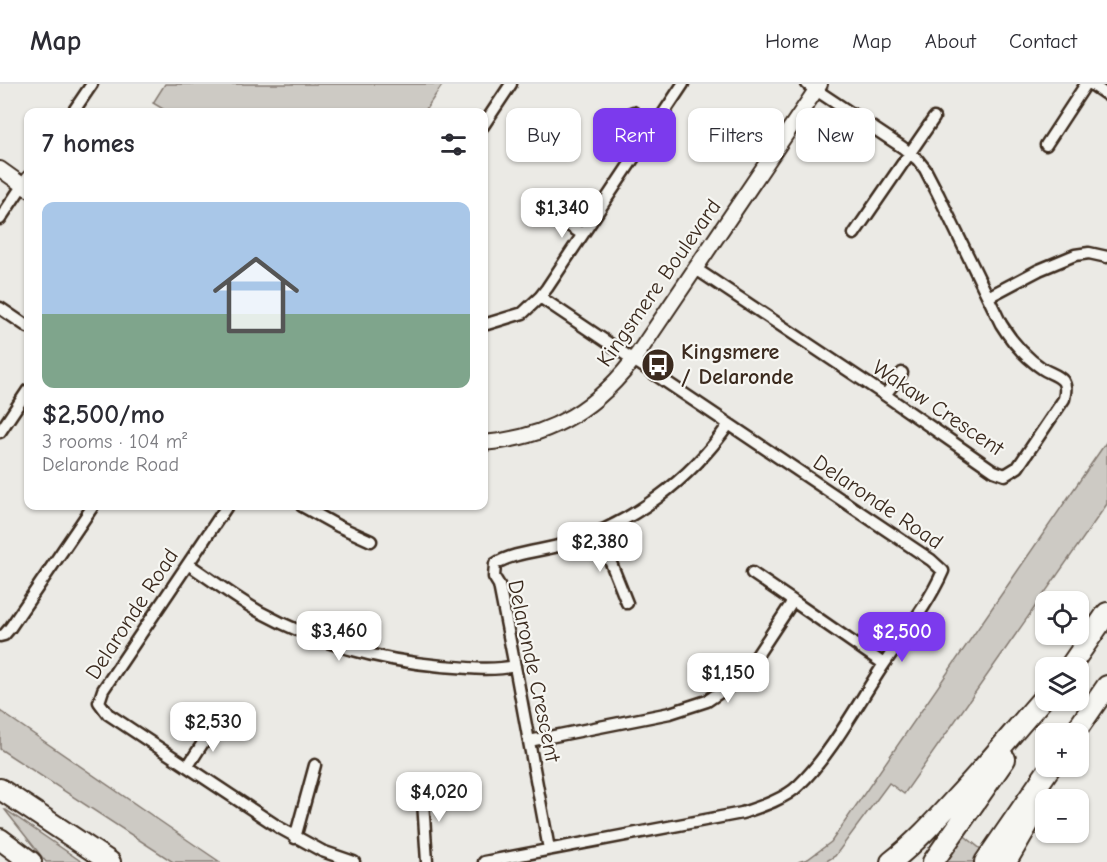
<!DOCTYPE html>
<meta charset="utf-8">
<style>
:root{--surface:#fff;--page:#f2f2f3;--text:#2b2b33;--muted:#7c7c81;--line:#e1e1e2;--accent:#7c3aed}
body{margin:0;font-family:"Comic Neue",sans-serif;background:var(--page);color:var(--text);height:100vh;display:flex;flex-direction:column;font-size:22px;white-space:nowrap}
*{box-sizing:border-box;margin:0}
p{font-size:20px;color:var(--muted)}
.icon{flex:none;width:33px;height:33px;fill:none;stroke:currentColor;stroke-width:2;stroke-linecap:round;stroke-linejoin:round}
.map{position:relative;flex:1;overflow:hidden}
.panel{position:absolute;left:24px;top:24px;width:464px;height:402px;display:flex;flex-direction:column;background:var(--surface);border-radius:12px;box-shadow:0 2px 4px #0004}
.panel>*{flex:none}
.guide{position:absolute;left:506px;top:24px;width:512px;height:54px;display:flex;gap:12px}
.buttons{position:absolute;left:1035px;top:507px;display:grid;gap:12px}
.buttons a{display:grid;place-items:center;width:54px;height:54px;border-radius:12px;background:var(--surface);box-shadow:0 2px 4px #0004;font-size:30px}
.price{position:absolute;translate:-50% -51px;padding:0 14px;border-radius:12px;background:#fff;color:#222;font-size:20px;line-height:39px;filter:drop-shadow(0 2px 3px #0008)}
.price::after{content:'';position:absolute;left:50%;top:36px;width:18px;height:14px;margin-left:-9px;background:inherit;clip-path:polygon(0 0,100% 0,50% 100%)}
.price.active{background:var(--accent);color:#fff}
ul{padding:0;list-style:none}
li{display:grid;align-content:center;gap:12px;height:318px;padding:0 18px}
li+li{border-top:2px solid var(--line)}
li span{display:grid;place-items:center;height:186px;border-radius:12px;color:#555}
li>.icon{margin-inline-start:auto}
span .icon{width:108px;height:108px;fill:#fffc;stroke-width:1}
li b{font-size:26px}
h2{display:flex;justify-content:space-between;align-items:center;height:72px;padding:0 18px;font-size:26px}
.chip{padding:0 21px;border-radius:12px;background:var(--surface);box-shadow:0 2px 4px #0004;font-size:21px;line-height:54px}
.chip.active{background:var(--accent);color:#fff}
header{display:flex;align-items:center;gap:36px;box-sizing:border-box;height:84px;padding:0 30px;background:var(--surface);border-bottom:2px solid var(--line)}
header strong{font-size:28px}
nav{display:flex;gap:33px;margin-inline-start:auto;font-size:21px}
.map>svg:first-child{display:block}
.green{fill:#cdcac4;stroke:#847a71;stroke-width:1.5}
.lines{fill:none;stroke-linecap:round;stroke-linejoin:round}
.minor-casing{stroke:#3b2a1e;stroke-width:15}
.tertiary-casing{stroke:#3b2a1e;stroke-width:18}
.motorway-casing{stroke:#3b2a1e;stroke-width:24}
.minor{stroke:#f6f6f2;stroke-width:10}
.tertiary{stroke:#f6f6f2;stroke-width:14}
.motorway{stroke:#f6f6f2;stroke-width:20}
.labels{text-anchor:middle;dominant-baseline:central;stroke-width:4.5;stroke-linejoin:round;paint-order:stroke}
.street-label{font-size:22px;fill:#3b2a1e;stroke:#f6f6f2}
.poi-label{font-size:22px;font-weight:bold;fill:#3b2a1e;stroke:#f6f6f2;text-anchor:start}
</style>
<header>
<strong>Map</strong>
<nav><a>Home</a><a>Map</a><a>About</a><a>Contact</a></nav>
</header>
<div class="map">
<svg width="1107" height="778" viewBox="0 0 1107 778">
<rect width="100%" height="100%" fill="#ebeae5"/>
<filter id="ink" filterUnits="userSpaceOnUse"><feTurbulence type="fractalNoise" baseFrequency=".0167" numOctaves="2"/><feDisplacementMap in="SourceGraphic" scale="12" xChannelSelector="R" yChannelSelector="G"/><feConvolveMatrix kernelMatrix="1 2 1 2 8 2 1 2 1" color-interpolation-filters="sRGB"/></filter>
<g filter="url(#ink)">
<path class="green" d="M 165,0 L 443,0 L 424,28 L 168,28 L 153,19 Z
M 1107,357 L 1107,420 L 904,710 L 889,699 L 835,772 L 825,778 L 798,778 L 808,775 L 831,758 Z
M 0,627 L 192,759 L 220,778 L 173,778 L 0,665 Z
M 5,726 L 6,726 L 82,778 L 46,778 Z
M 961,749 L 983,767 L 975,778 L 941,778 Z"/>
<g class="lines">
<g class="minor-casing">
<path id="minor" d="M 1091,0 L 1107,11
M 73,28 L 92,0
M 633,28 L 654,42
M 483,42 L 511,0
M 1046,61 L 1086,0
M 0,135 L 28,93
M 561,136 L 582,150
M 854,150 L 934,34
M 696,185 L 885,311 L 994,387 L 1005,391 L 1018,383 L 1064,315 C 1065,309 1067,303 1063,297 C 1058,291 1049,289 1043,285 C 1025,273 1012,258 1001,240 L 938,110 L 925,85 L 917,75 L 902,63 L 807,0
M 988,213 L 1039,186 L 1075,171 L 1089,169 L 1107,173
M 0,224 L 28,243
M 487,240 L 523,229 L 540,213
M 885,311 L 902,289
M 0,348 L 28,306
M 227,422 L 103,606 L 99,618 L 108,630 L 280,744 L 322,767 L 354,778
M 302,422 L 338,442 L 371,457
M 599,449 L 627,519
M 188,480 C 212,496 235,514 260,528 C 319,560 376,576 442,582 C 466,584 492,587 515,582
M 752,489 L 793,517
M 0,552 L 4,551 L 10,544 L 93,422
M 529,657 L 670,629 L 707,617 L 738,596 L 758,570 L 793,517 L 884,580
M 188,682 L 215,640
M 422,702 L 427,778
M 295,754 L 315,681
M 549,765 L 517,593 L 499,501 L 494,493 L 495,480 C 514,468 543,467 565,460 C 631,441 690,396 729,340
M 484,778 L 742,729 C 760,723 785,715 799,701 C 832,669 858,619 884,580 C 904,550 928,521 943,487 L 931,476 L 540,213 L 547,204 L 683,0"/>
</g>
<g class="tertiary-casing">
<path id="tertiary" d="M 0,85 L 28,105
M 483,359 C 551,354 600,323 639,268 L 820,0"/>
</g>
<g class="motorway-casing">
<path id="motorway" d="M 1069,584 L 1107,529
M 1074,650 L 1107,602
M 0,705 L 110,778
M 0,755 L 31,778
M 891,778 C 914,760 934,738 954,716 C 986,682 1015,646 1046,611
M 933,778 L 1005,675
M 985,778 L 1051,682
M 1006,778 L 1041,718"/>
</g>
<use href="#minor" class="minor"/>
<use href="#tertiary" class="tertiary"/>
<use href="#motorway" class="motorway"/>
</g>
</g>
<defs>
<g id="bus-disc" transform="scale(1.725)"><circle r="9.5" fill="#3b2a1e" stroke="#f6f6f2"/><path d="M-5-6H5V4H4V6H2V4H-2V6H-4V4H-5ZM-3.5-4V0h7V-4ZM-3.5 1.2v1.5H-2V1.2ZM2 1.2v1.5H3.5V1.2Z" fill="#fff"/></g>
</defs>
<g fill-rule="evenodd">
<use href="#bus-disc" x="658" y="281"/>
</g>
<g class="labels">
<g class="street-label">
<text transform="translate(659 199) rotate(-55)">Kingsmere Boulevard</text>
<text transform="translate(938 324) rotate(34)">Wakaw Crescent</text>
<text transform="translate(878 418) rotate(34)">Delaronde Road</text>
<text transform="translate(132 530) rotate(-57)">Delaronde Road</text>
<text transform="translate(534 587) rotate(78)">Delaronde Crescent</text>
</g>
<g class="poi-label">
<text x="681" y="268">Kingsmere<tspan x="681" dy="25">/ Delaronde</tspan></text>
</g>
</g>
</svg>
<div class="buttons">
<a><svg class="icon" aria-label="locate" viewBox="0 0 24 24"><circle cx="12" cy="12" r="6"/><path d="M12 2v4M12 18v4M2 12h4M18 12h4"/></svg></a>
<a><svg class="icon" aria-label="layers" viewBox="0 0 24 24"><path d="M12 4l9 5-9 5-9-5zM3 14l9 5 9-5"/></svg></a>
<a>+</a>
<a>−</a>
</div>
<b class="price" style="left:562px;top:155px">$1,340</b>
<b class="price" style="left:600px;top:489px">$2,380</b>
<b class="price" style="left:339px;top:578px">$3,460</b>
<b class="price active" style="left:902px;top:579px">$2,500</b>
<b class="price" style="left:728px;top:620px">$1,150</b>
<b class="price" style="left:213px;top:669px">$2,530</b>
<b class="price" style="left:439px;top:739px">$4,020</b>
<div class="guide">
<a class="chip">Buy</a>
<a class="chip active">Rent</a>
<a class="chip">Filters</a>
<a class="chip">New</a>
</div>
<section class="panel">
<h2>7 homes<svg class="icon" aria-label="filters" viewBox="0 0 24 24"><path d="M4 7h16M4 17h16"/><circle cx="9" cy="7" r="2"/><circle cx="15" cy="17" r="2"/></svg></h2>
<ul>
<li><span style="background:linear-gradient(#a9c7e8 60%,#7fa58c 0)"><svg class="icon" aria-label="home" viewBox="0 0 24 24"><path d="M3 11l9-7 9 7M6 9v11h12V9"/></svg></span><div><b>$2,500/mo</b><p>3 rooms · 104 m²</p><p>Delaronde Road</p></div></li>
</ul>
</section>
</div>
